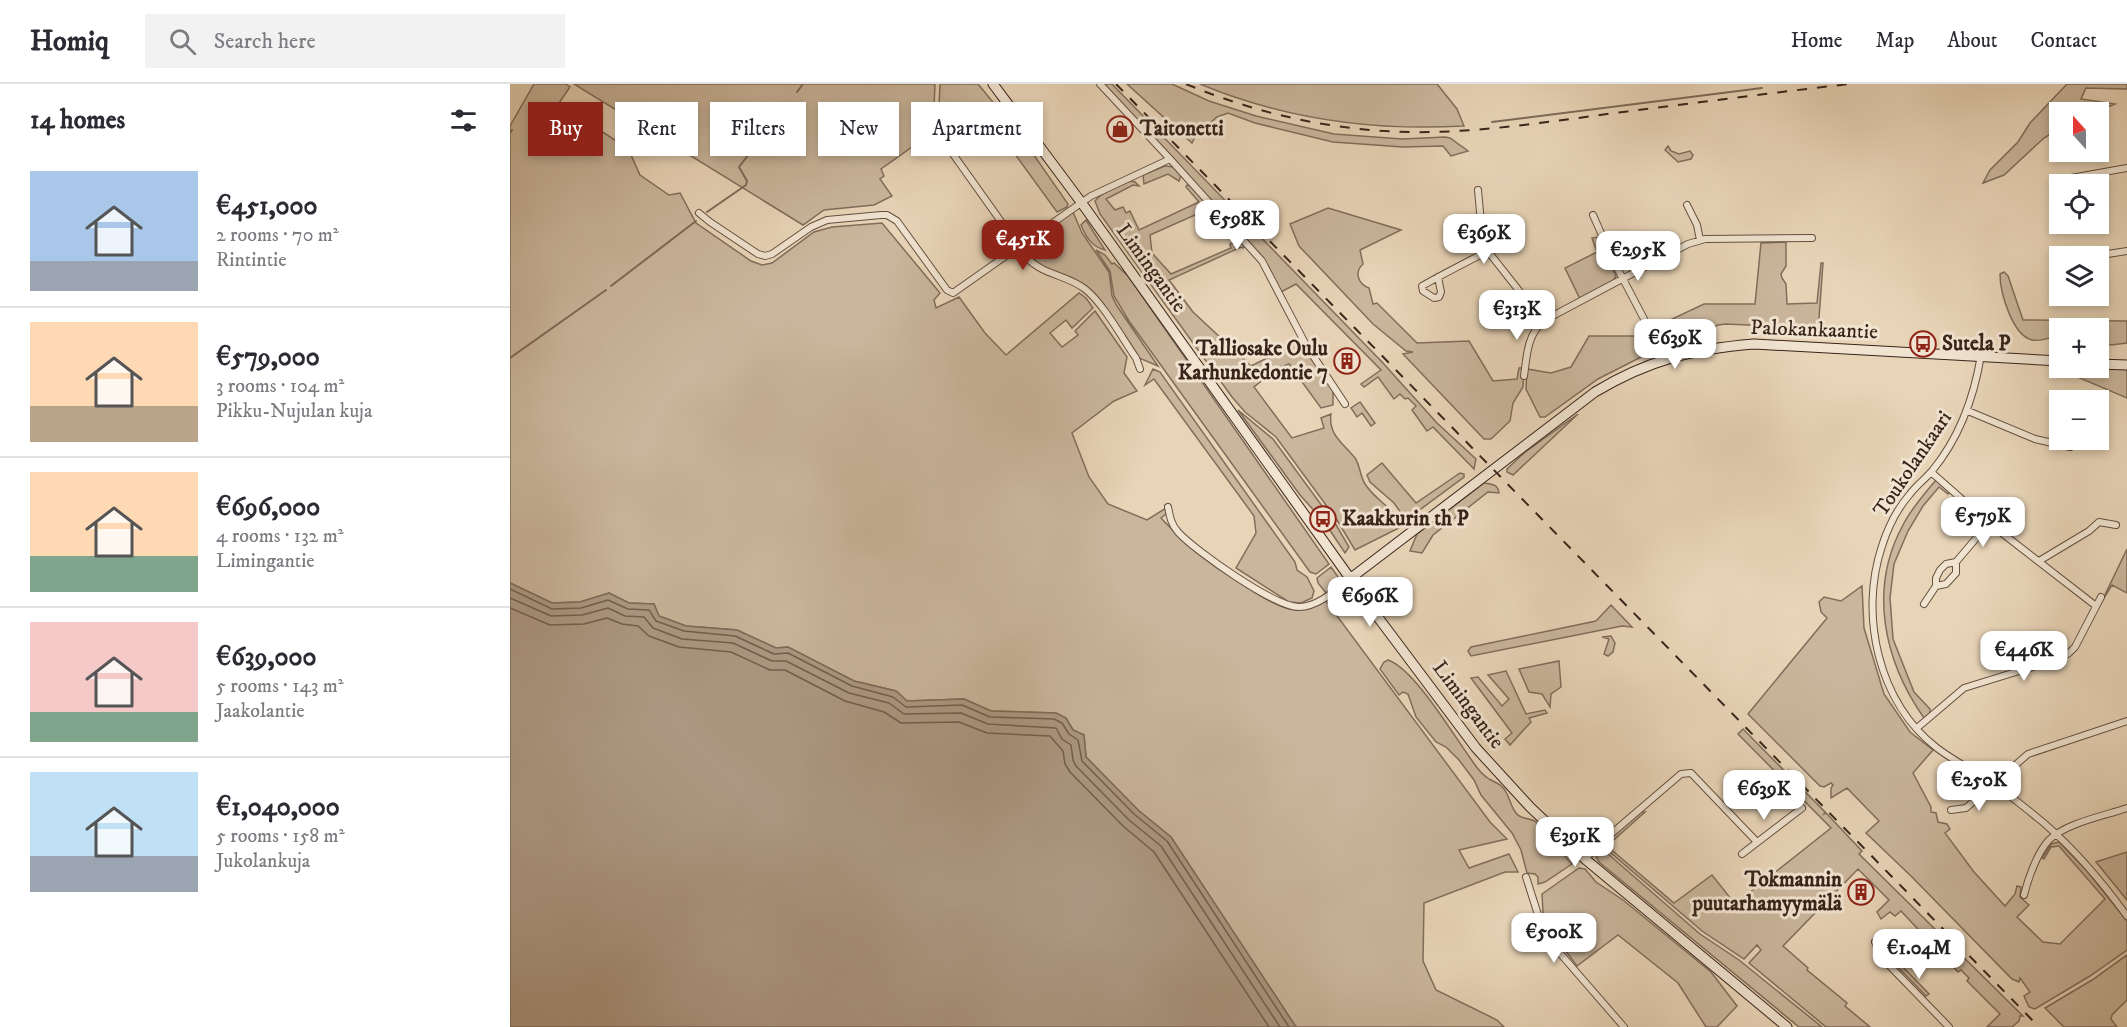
<!DOCTYPE html>
<meta charset="utf-8">
<style>
:root{--surface:#fff;--page:#f2f2f3;--text:#2b2b33;--muted:#7c7c81;--line:#e1e1e2;--accent:#8f2418}
body{margin:0;font-family:"IM FELL DW Pica",serif;background:var(--page);color:var(--text);height:100vh;display:flex;flex-direction:column;font-size:22px;white-space:nowrap}
*{box-sizing:border-box;margin:0}
p{font-size:20px;color:var(--muted)}
.icon{flex:none;width:33px;height:33px;fill:none;stroke:currentColor;stroke-width:2;stroke-linecap:round;stroke-linejoin:round}
.map{position:relative;flex:1;overflow:hidden}
.side{display:flex;flex-direction:column;background:var(--surface);width:510px}
.side>*{flex:none}
.guide{position:absolute;left:18px;top:18px;width:570px;height:54px;display:flex;gap:12px}
.needle{width:39px;rotate:339deg}
.tools{position:absolute;left:1539px;top:18px;display:grid;gap:12px}
.tools a{display:grid;place-items:center;width:60px;height:60px;border-radius:0px;background:var(--surface);box-shadow:0 3px 9px #0003;font-size:30px}
.price{position:absolute;translate:-50% -51px;padding:0 14px;border-radius:12px;background:#fff;color:#222;font-size:20px;line-height:39px;filter:drop-shadow(0 2px 3px #0008)}
.price::after{content:'';position:absolute;left:50%;top:36px;width:18px;height:14px;margin-left:-9px;background:inherit;clip-path:polygon(0 0,100% 0,50% 100%)}
.price.on{background:var(--accent);color:#fff}
ul{padding:0;list-style:none}
li{display:flex;align-items:center;gap:18px;height:150px;padding:0 30px}
li+li{border-top:2px solid var(--line)}
li span{display:grid;place-items:center;flex:none;width:168px;height:120px;border-radius:0px;color:#555}
li>.icon{margin-inline-start:auto}
span .icon{width:72px;height:72px;fill:#fffc;stroke-width:1}
li b{font-size:26px}
h2{display:flex;justify-content:space-between;align-items:center;height:72px;padding:0 30px;font-size:26px}
.tag{padding:0 21px;border-radius:0px;background:var(--surface);box-shadow:0 3px 9px #0003;font-size:21px;line-height:54px}
.tag.on{background:var(--accent);color:#fff}
header{display:flex;align-items:center;gap:36px;box-sizing:border-box;height:84px;padding:0 30px;background:var(--surface);border-bottom:2px solid var(--line)}
header strong{font-size:28px}
nav{display:flex;gap:33px;margin-inline-start:auto;font-size:21px}
.search{width:420px;height:54px;background:var(--page);display:flex;align-items:center;gap:15px;box-sizing:border-box;padding:0 21px;border-radius:0px;color:var(--muted);font-size:22px}
main{display:flex;flex:1;min-height:0}
.map>svg:first-child{display:block}
.green{fill:#cab69c;stroke:#816d5b;stroke-width:1.5}
.water{fill:#ac9882;stroke:#7e6a58;stroke-width:1.5}
.lines{fill:none;stroke-linecap:round;stroke-linejoin:round}
.shore{stroke:#725e4e;stroke-width:1.5}
.stream{stroke:#7e6a58;stroke-width:2}
.street-casing{stroke:#645041;stroke-width:8}
.secondary-casing{stroke:#38241a;stroke-width:11}
.street{stroke:#f0e3d0;stroke-width:6}
.secondary{stroke:#f0e3d0;stroke-width:9}
.rail{stroke:#38241a;stroke-width:2;stroke-dasharray:10 10;stroke-linecap:butt}
.labels{text-anchor:middle;dominant-baseline:central;stroke-width:6;stroke-linejoin:round;paint-order:stroke}
.poi-label{font-size:21px;font-weight:bold;fill:#38241a;stroke:#f0e3d0;text-anchor:start}
.street-label{font-size:21px;fill:#38241a;stroke:#f0e3d0}
</style>
<header>
<strong>Homiq</strong>
<div class="search"><svg class="icon" aria-label="search" viewBox="0 0 24 24"><circle cx="10" cy="10" r="6"/><path d="M15 15l6 6"/></svg>Search here</div>
<nav><a>Home</a><a>Map</a><a>About</a><a>Contact</a></nav>
</header>
<main>
<section class="side">
<h2>14 homes<svg class="icon" aria-label="filters" viewBox="0 0 24 24"><path d="M4 7h16M4 17h16"/><circle cx="9" cy="7" r="2"/><circle cx="15" cy="17" r="2"/></svg></h2>
<ul>
<li><span style="background:linear-gradient(#a9c7e8 75%,#9aa5b1 0)"><svg class="icon" aria-label="home" viewBox="0 0 24 24"><path d="M3 11l9-7 9 7M6 9v11h12V9"/></svg></span><div><b>€451,000</b><p>2 rooms · 70 m²</p><p>Rintintie</p></div></li>
<li><span style="background:linear-gradient(#ffd9b3 70%,#b9a48a 0)"><svg class="icon" aria-label="home" viewBox="0 0 24 24"><path d="M3 11l9-7 9 7M6 9v11h12V9"/></svg></span><div><b>€579,000</b><p>3 rooms · 104 m²</p><p>Pikku-Nujulan kuja</p></div></li>
<li><span style="background:linear-gradient(#ffd9b3 70%,#7fa58c 0)"><svg class="icon" aria-label="home" viewBox="0 0 24 24"><path d="M3 11l9-7 9 7M6 9v11h12V9"/></svg></span><div><b>€696,000</b><p>4 rooms · 132 m²</p><p>Limingantie</p></div></li>
<li><span style="background:linear-gradient(#f6c9c9 75%,#7fa58c 0)"><svg class="icon" aria-label="home" viewBox="0 0 24 24"><path d="M3 11l9-7 9 7M6 9v11h12V9"/></svg></span><div><b>€639,000</b><p>5 rooms · 143 m²</p><p>Jaakolantie</p></div></li>
<li><span style="background:linear-gradient(#bfe0f5 70%,#9aa5b1 0)"><svg class="icon" aria-label="home" viewBox="0 0 24 24"><path d="M3 11l9-7 9 7M6 9v11h12V9"/></svg></span><div><b>€1,040,000</b><p>5 rooms · 158 m²</p><p>Jukolankuja</p></div></li>
</ul>
</section>
<div class="map">
<svg width="1617" height="943" viewBox="0 0 1617 943">
<rect width="100%" height="100%" fill="#e8d4b7"/>
<filter id="stains"><feTurbulence type="fractalNoise" baseFrequency=".00333" numOctaves="4"/><feColorMatrix values="0 0 0 0 .2 0 0 0 0 .09 0 0 0 0 .02 0 0 0 .5 -.17"/></filter>
<radialGradient id="worn" r=".72"><stop offset=".6" stop-color="#630" stop-opacity="0"/><stop offset="1" stop-color="#630" stop-opacity=".3"/></radialGradient>
<path class="green" d="M 24,0 L 56,0 L 60,3 L 49,19 L 114,62 L 121,71 L 130,91 L 159,111 L 170,109 L 186,139 L 241,177 L 252,181 L 262,179 L 304,148 L 322,143 L 372,139 L 430,209 L 424,216 L 426,224 L 449,213 L 475,249 L 496,271 L 569,209 L 576,214 L 583,224 L 562,244 L 556,236 L 540,249 L 552,263 L 568,251 L 565,247 L 585,227 L 617,273 L 614,289 L 627,307 L 604,317 L 562,349 L 579,393 L 598,420 L 637,436 L 656,424 L 656,430 L 651,434 C 670,456 757,525 785,526 C 797,526 805,519 816,517 L 980,738 L 997,755 L 949,766 L 959,784 L 999,770 L 1008,788 L 995,788 L 914,819 L 913,877 L 926,906 L 987,936 L 994,943 L 786,943 L 661,753 L 628,726 L 576,673 L 574,651 L 563,646 L 556,634 L 546,629 L 481,627 L 454,615 L 397,617 L 386,607 L 344,597 L 278,563 L 266,564 L 227,546 L 176,542 L 149,532 L 144,520 L 119,519 L 99,509 L 70,518 L 42,519 L 0,499 L 0,42 Z
M 64,0 L 425,0 L 423,48 L 371,85 L 374,92 L 370,95 L 382,112 L 364,121 L 314,126 L 293,141 Z
M 430,0 L 468,0 L 510,51 L 558,120 L 557,123 L 547,128 L 470,22 L 435,47 L 433,44 L 450,32 L 431,29 L 429,22 Z
M 594,0 L 602,0 L 873,279 L 927,339 L 966,375 L 964,385 L 923,343 L 917,347 L 902,326 L 906,322 L 898,314 L 895,315 L 890,310 L 884,315 L 868,293 L 854,303 L 851,300 L 871,286 L 786,200 L 771,208 L 754,175 L 741,160 Z
M 617,0 L 662,0 L 699,17 L 746,32 L 824,50 L 892,55 L 935,53 L 940,54 L 958,67 L 941,72 L 933,62 L 893,63 L 823,58 L 745,39 L 718,29 L 707,33 L 685,53 L 682,59 Z
M 690,0 L 927,0 L 947,25 L 954,42 C 864,47 774,35 690,0 Z
M 1557,0 L 1617,0 L 1617,5 L 1576,4 L 1571,15 L 1605,20 L 1585,28 L 1550,28 L 1549,45 L 1534,54 L 1494,91 L 1473,99 L 1480,86 L 1508,58 L 1520,39 Z
M 1158,62 L 1161,67 L 1169,70 L 1180,67 L 1183,71 L 1181,75 L 1168,78 L 1155,66 Z
M 655,82 L 664,83 L 671,91 L 669,97 L 658,90 L 634,100 L 633,91 Z
M 620,97 L 625,98 L 629,102 L 623,101 L 596,115 L 605,126 L 613,123 L 616,129 L 620,127 L 629,146 L 689,118 L 676,103 L 677,101 L 681,102 L 701,124 L 700,127 L 696,126 L 640,151 L 642,169 L 661,190 L 721,164 L 720,160 L 731,156 L 735,162 L 733,164 L 731,163 L 659,196 L 683,228 L 741,282 L 787,259 L 790,264 L 794,264 L 823,306 L 823,321 L 811,324 L 779,280 L 766,285 L 744,303 L 782,354 L 814,344 L 811,334 L 821,330 C 818,351 833,359 845,374 C 850,381 850,392 855,400 C 865,416 884,424 893,442 L 845,466 L 827,436 L 766,353 L 735,328 L 722,313 L 590,130 L 585,117 C 594,106 608,102 620,97 Z
M 818,124 L 891,146 L 850,166 L 853,180 C 844,188 848,200 859,204 L 863,220 L 867,219 L 907,259 L 959,257 L 983,297 L 1007,295 L 1009,284 L 1014,284 L 1013,303 L 1003,319 L 1000,337 L 981,355 L 974,355 L 893,270 L 903,268 L 896,267 L 863,240 L 789,162 L 780,140 Z
M 563,128 L 572,149 L 599,188 L 602,212 L 607,222 L 648,282 L 629,274 L 582,209 L 534,184 L 516,168 L 517,160 Z
M 576,136 L 595,166 C 582,163 576,153 571,141 Z
M 1088,153 L 1106,192 L 1103,197 L 1070,215 L 1055,184 L 1087,168 L 1082,154 Z
M 1276,158 L 1276,182 L 1271,190 L 1272,194 L 1276,200 L 1277,220 L 1307,219 L 1311,179 L 1313,179 L 1308,248 L 1261,242 L 1216,240 L 1208,241 L 1179,253 L 1155,258 L 1151,257 L 1145,243 L 1194,220 L 1245,220 L 1251,159 Z
M 586,166 L 595,171 L 602,180 L 604,179 L 618,192 L 819,480 L 806,490 L 800,488 L 619,237 L 604,212 L 600,187 Z
M 1494,188 L 1498,192 L 1513,236 L 1617,237 L 1617,259 L 1601,261 L 1589,257 L 1588,244 L 1550,244 L 1549,252 C 1540,253 1531,258 1522,256 C 1502,251 1490,208 1490,190 Z
M 1079,252 L 1140,252 L 1147,265 L 1088,295 L 1035,333 L 1030,333 L 1016,305 L 1017,285 L 1041,289 L 1061,283 Z
M 1550,284 L 1617,285 L 1617,314 L 1551,286 Z
M 643,285 L 650,288 L 785,478 L 787,486 L 797,493 L 804,507 L 802,514 L 791,519 L 779,518 L 726,484 L 746,449 L 744,432 L 644,295 L 635,301 Z
M 850,318 L 865,339 L 861,342 L 852,329 L 847,333 L 841,324 Z
M 728,326 L 763,355 L 823,437 L 817,439 L 812,430 L 809,432 L 790,411 Z
M 1068,330 L 1003,391 L 997,388 L 997,385 L 1014,369 Z
M 872,379 L 906,419 L 950,389 L 954,390 L 954,393 L 896,436 L 884,419 L 860,398 L 857,391 Z
M 1426,396 L 1439,408 L 1438,410 L 1429,403 L 1413,422 L 1398,447 L 1384,480 L 1380,514 L 1383,555 L 1404,608 L 1420,625 L 1420,629 L 1414,634 C 1374,577 1358,505 1393,441 C 1401,425 1414,410 1426,396 Z
M 974,399 C 982,400 988,400 989,409 L 978,408 L 923,451 L 912,469 L 900,467 L 907,450 Z
M 825,439 L 839,463 L 835,469 L 819,445 Z
M 1617,465 L 1617,509 L 1602,501 L 1591,519 Z
M 821,483 L 828,493 L 827,500 L 816,509 L 808,499 L 807,494 Z
M 1352,502 L 1354,544 L 1374,610 L 1400,648 L 1423,666 L 1403,689 L 1421,723 L 1421,728 L 1426,729 L 1428,738 L 1437,740 L 1440,745 L 1435,749 L 1464,788 L 1495,822 L 1505,810 L 1507,802 L 1511,803 L 1510,813 L 1519,821 L 1507,833 L 1533,858 L 1550,860 L 1595,815 L 1549,762 L 1541,763 L 1534,775 L 1532,774 L 1541,760 L 1549,758 L 1577,787 L 1617,837 L 1617,866 L 1580,892 L 1525,925 L 1519,923 L 1514,912 L 1520,908 L 1510,894 L 1509,898 L 1502,895 L 1401,792 L 1356,749 L 1369,737 L 1337,704 L 1321,714 L 1321,704 L 1323,701 L 1321,699 L 1314,703 L 1310,702 L 1238,630 L 1317,534 L 1311,528 L 1309,518 L 1314,513 L 1331,517 Z
M 1101,521 L 1122,543 L 1112,542 L 961,572 L 958,567 L 961,563 L 1086,537 Z
M 1101,552 L 1105,559 L 1103,568 L 1098,572 L 1094,570 L 1099,555 L 1092,553 Z
M 878,576 C 905,585 945,654 963,678 C 967,684 973,691 979,695 C 986,699 992,700 996,708 C 1000,715 1001,723 1006,729 C 1011,736 1019,733 1026,738 C 1040,750 1049,767 1062,780 L 1035,798 L 1028,800 L 1028,793 L 1025,790 L 1017,789 L 1011,766 L 1002,749 L 971,711 L 964,696 L 949,676 L 936,663 L 926,658 L 906,633 L 898,610 L 893,608 L 889,611 L 870,585 L 874,578 Z
M 1049,577 L 1051,603 L 1041,610 L 1040,623 L 1032,610 L 1019,608 L 1009,585 Z
M 996,587 L 1016,630 L 1035,626 L 1037,629 L 1019,634 L 1021,638 L 1000,661 L 995,655 L 1002,649 L 961,594 L 968,593 L 992,622 L 999,615 L 978,591 Z
M 1233,645 L 1315,728 L 1314,730 L 1316,729 L 1352,767 L 1349,770 L 1510,929 L 1513,932 L 1510,932 L 1509,937 L 1502,943 L 1477,943 L 1490,930 L 1457,897 L 1459,894 L 1451,886 L 1448,888 L 1391,827 L 1385,832 L 1380,828 L 1371,835 L 1367,828 L 1379,816 L 1348,785 L 1273,862 L 1298,884 L 1297,886 L 1337,919 L 1335,922 L 1360,943 L 1316,943 L 1239,879 L 1251,866 L 1247,861 L 1234,875 L 1192,847 L 1094,763 L 1093,760 L 1131,728 L 1135,728 L 1097,762 L 1164,819 L 1202,791 L 1225,820 L 1321,744 L 1228,650 Z
M 1090,763 L 1190,850 L 1229,876 L 1312,943 L 1289,943 L 1089,778 L 1085,770 Z
M 1617,768 L 1617,816 L 1586,778 Z
M 1069,784 L 1075,785 L 1086,798 L 1113,816 L 1201,888 L 1227,922 L 1207,943 L 1196,943 L 1168,899 L 1108,851 L 1067,882 L 1055,866 L 1033,828 L 1032,810 Z
M 1617,871 L 1617,916 L 1602,931 L 1601,935 L 1607,943 L 1554,943 L 1535,924 L 1582,896 Z
M 1388,878 L 1419,910 L 1416,912 L 1386,881 Z"/>
<path class="water" d="M 0,499 L 42,519 L 70,518 L 99,509 L 119,519 L 144,520 L 149,532 L 176,542 L 227,546 L 266,564 L 278,563 L 344,597 L 386,607 L 397,617 L 454,615 L 481,627 L 546,629 L 556,634 L 563,646 L 574,651 L 576,673 L 628,726 L 661,753 L 786,943 L 0,943 Z"/>
<g class="lines">
<path class="shore" d="M 0,505 L 42,525 L 71,524 L 98,516 L 118,525 L 139,526 L 146,537 L 174,547 L 225,552 L 264,570 L 278,569 L 342,602 L 383,613 L 396,623 L 452,621 L 480,633 L 544,635 L 552,639 L 559,650 L 568,656 L 572,677 L 624,730 L 657,757 L 779,943
M 0,514 L 41,532 L 72,531 L 98,524 L 115,532 L 134,533 L 143,544 L 172,555 L 223,559 L 262,577 L 276,577 L 339,609 L 379,619 L 394,630 L 451,629 L 478,640 L 546,644 L 552,655 L 561,661 L 563,676 L 566,682 L 619,736 L 651,762 L 770,943
M 0,524 L 40,541 L 74,540 L 97,534 L 112,540 L 128,542 L 139,552 L 169,563 L 221,568 L 260,586 L 275,586 L 335,617 L 374,628 L 391,639 L 449,638 L 477,649 L 540,652 L 553,667 L 555,680 L 560,688 L 613,742 L 644,768 L 759,943"/>
<path class="stream" d="M 287,8 L 293,0
M 982,38 L 1252,4
M 0,49 L 2,46
M 255,50 L 266,34
M 249,57 L 251,54
M 197,128 L 236,101 L 237,97 L 229,83 L 245,62
M 101,202 L 186,137
M 0,274 L 96,206"/>
<g class="street-casing">
<path id="street" d="M 590,0 L 660,75
M 433,56 L 517,174 C 533,191 557,191 575,205 C 593,219 612,254 626,274 L 630,285
M 1561,94 L 1617,84
M 968,106 L 973,161 L 1033,237
M 1177,121 L 1187,141 L 1190,156
M 189,129 L 200,138 L 248,170 L 255,172 L 262,170 L 301,143 L 317,136 L 371,131 L 377,131 L 387,137 L 437,206 L 443,209 L 581,112 L 660,75 L 752,177 L 796,261 L 835,320
M 1083,131 L 1102,174 L 1155,275
M 1585,172 L 1617,167
M 928,193 L 931,208 L 929,213 L 924,214 L 913,207 L 912,202 C 933,190 955,179 978,167
M 1471,271 C 1464,314 1450,353 1422,387 C 1415,395 1406,402 1400,410 C 1387,425 1378,443 1372,462 C 1349,531 1368,618 1427,664 C 1444,677 1464,687 1481,698 C 1500,711 1518,726 1535,740 C 1566,767 1593,799 1617,832
M 1014,292 C 1017,271 1017,252 1033,237 L 1178,160 L 1195,155 L 1302,154
M 1458,327 L 1525,355 L 1560,363
M 1421,388 L 1479,439 L 1586,522
M 658,423 C 660,433 661,440 668,448 C 685,467 765,523 789,523 C 808,523 827,505 841,494
M 1529,477 L 1579,447 L 1589,438 L 1606,441
M 1446,478 L 1446,489 L 1436,500 L 1426,502 L 1426,494 L 1430,486 L 1436,480 L 1446,478 L 1479,439
M 1414,520 L 1426,502
M 1407,644 L 1454,604 L 1548,575 L 1559,569 L 1565,563 L 1591,513
M 1441,726 L 1456,724 L 1518,670 L 1617,637
M 1232,770 L 1292,724
M 1075,775 L 1094,756 L 1171,690 L 1181,689 L 1247,758
M 1016,793 L 1030,837 L 1048,867 L 1114,943
M 1514,811 C 1518,795 1527,769 1539,756 C 1556,739 1594,732 1617,724
M 1365,858 L 1372,874 L 1439,943"/>
</g>
<g class="secondary-casing">
<path id="secondary" d="M 483,0 L 571,118 L 867,532 L 966,664 L 1020,723 L 1075,775 L 1277,943
M 1588,280 L 1617,281
M 841,494 L 1085,308 C 1138,276 1183,265 1244,260 L 1550,277"/>
</g>
<use href="#street" class="street"/>
<use href="#secondary" class="secondary"/>
<path class="rail" d="M 606,0 L 1529,943
M 676,0 C 762,36 854,53 947,47 C 1000,44 1052,36 1105,29 C 1183,19 1261,9 1339,0"/>
</g>
<defs>
<g id="shop-ring" transform="scale(1.35)"><circle r="9.5" fill="#f0e3d0" stroke="#8f2418" stroke-width="1.5"/><path d="M-5-2.5h2.3a2.7 3.5 0 0 1 5.4 0H5L5.5 6h-11ZM-1.5-2.5h3a1.5 2.3 0 0 0-3 0Z" fill="#8f2418"/></g>
<g id="bus-ring" transform="scale(1.35)"><circle r="9.5" fill="#f0e3d0" stroke="#8f2418" stroke-width="1.5"/><path d="M-5-6H5V4H4V6H2V4H-2V6H-4V4H-5ZM-3.5-4V0h7V-4ZM-3.5 1.2v1.5H-2V1.2ZM2 1.2v1.5H3.5V1.2Z" fill="#8f2418"/></g>
<g id="building-ring" transform="scale(1.35)"><circle r="9.5" fill="#f0e3d0" stroke="#8f2418" stroke-width="1.5"/><path d="M-4-6H4V6H1V3H-1V6H-4ZM-2.5-4.3h1.7v1.8h-1.7ZM.8-4.3h1.7v1.8H.8ZM-2.5-1h1.7V.8h-1.7ZM.8-1h1.7V.8H.8Z" fill="#8f2418"/></g>
</defs>
<g fill-rule="evenodd">
<use href="#shop-ring" x="610" y="45"/>
<use href="#bus-ring" x="1413" y="260"/>
<use href="#building-ring" x="837" y="277"/>
<use href="#bus-ring" x="813" y="435"/>
<use href="#building-ring" x="1351" y="808"/>
</g>
<g class="labels">
<g class="poi-label">
<text x="630" y="45">Taitonetti</text>
<text x="1432" y="260">Sutela P</text>
<text x="818" y="265" text-anchor="end">Talliosake Oulu<tspan x="818" dy="24">Karhunkedontie 7</tspan></text>
<text x="832" y="435">Kaakkurin th P</text>
<text x="1332" y="796" text-anchor="end">Tokmannin<tspan x="1332" dy="24">puutarhamyymälä</tspan></text>
</g>
<g class="street-label">
<text transform="translate(641 184) rotate(54)">Limingantie</text>
<text transform="translate(1304 246) rotate(2)">Palokankaantie</text>
<text transform="translate(1403 380) rotate(-56)">Toukolankaari</text>
<text transform="translate(958 621) rotate(53)">Limingantie</text>
</g>
</g>
<rect width="100%" height="100%" filter="url(#stains)"/>
<rect width="100%" height="100%" fill="url(#worn)"/>
</svg>
<div class="tools">
<a><svg class="needle" viewBox="-14 -14 28 28"><path d="M0-13l5 13h-10z" fill="#e53935"/><path d="M0 13l5-13h-10z" fill="#7c7c81"/></svg></a>
<a><svg class="icon" aria-label="locate" viewBox="0 0 24 24"><circle cx="12" cy="12" r="6"/><path d="M12 2v4M12 18v4M2 12h4M18 12h4"/></svg></a>
<a><svg class="icon" aria-label="layers" viewBox="0 0 24 24"><path d="M12 4l9 5-9 5-9-5zM3 14l9 5 9-5"/></svg></a>
<a>+</a>
<a>−</a>
</div>
<b class="price" style="left:727px;top:167px">€598K</b>
<b class="price" style="left:974px;top:181px">€369K</b>
<b class="price on" style="left:513px;top:187px">€451K</b>
<b class="price" style="left:1128px;top:198px">€295K</b>
<b class="price" style="left:1007px;top:257px">€313K</b>
<b class="price" style="left:1165px;top:286px">€639K</b>
<b class="price" style="left:1473px;top:464px">€579K</b>
<b class="price" style="left:860px;top:544px">€696K</b>
<b class="price" style="left:1514px;top:598px">€446K</b>
<b class="price" style="left:1469px;top:728px">€250K</b>
<b class="price" style="left:1254px;top:737px">€639K</b>
<b class="price" style="left:1065px;top:784px">€391K</b>
<b class="price" style="left:1044px;top:880px">€500K</b>
<b class="price" style="left:1409px;top:896px">€1.04M</b>
<div class="guide">
<a class="tag on">Buy</a>
<a class="tag">Rent</a>
<a class="tag">Filters</a>
<a class="tag">New</a>
<a class="tag">Apartment</a>
</div>
</div>
</main>
